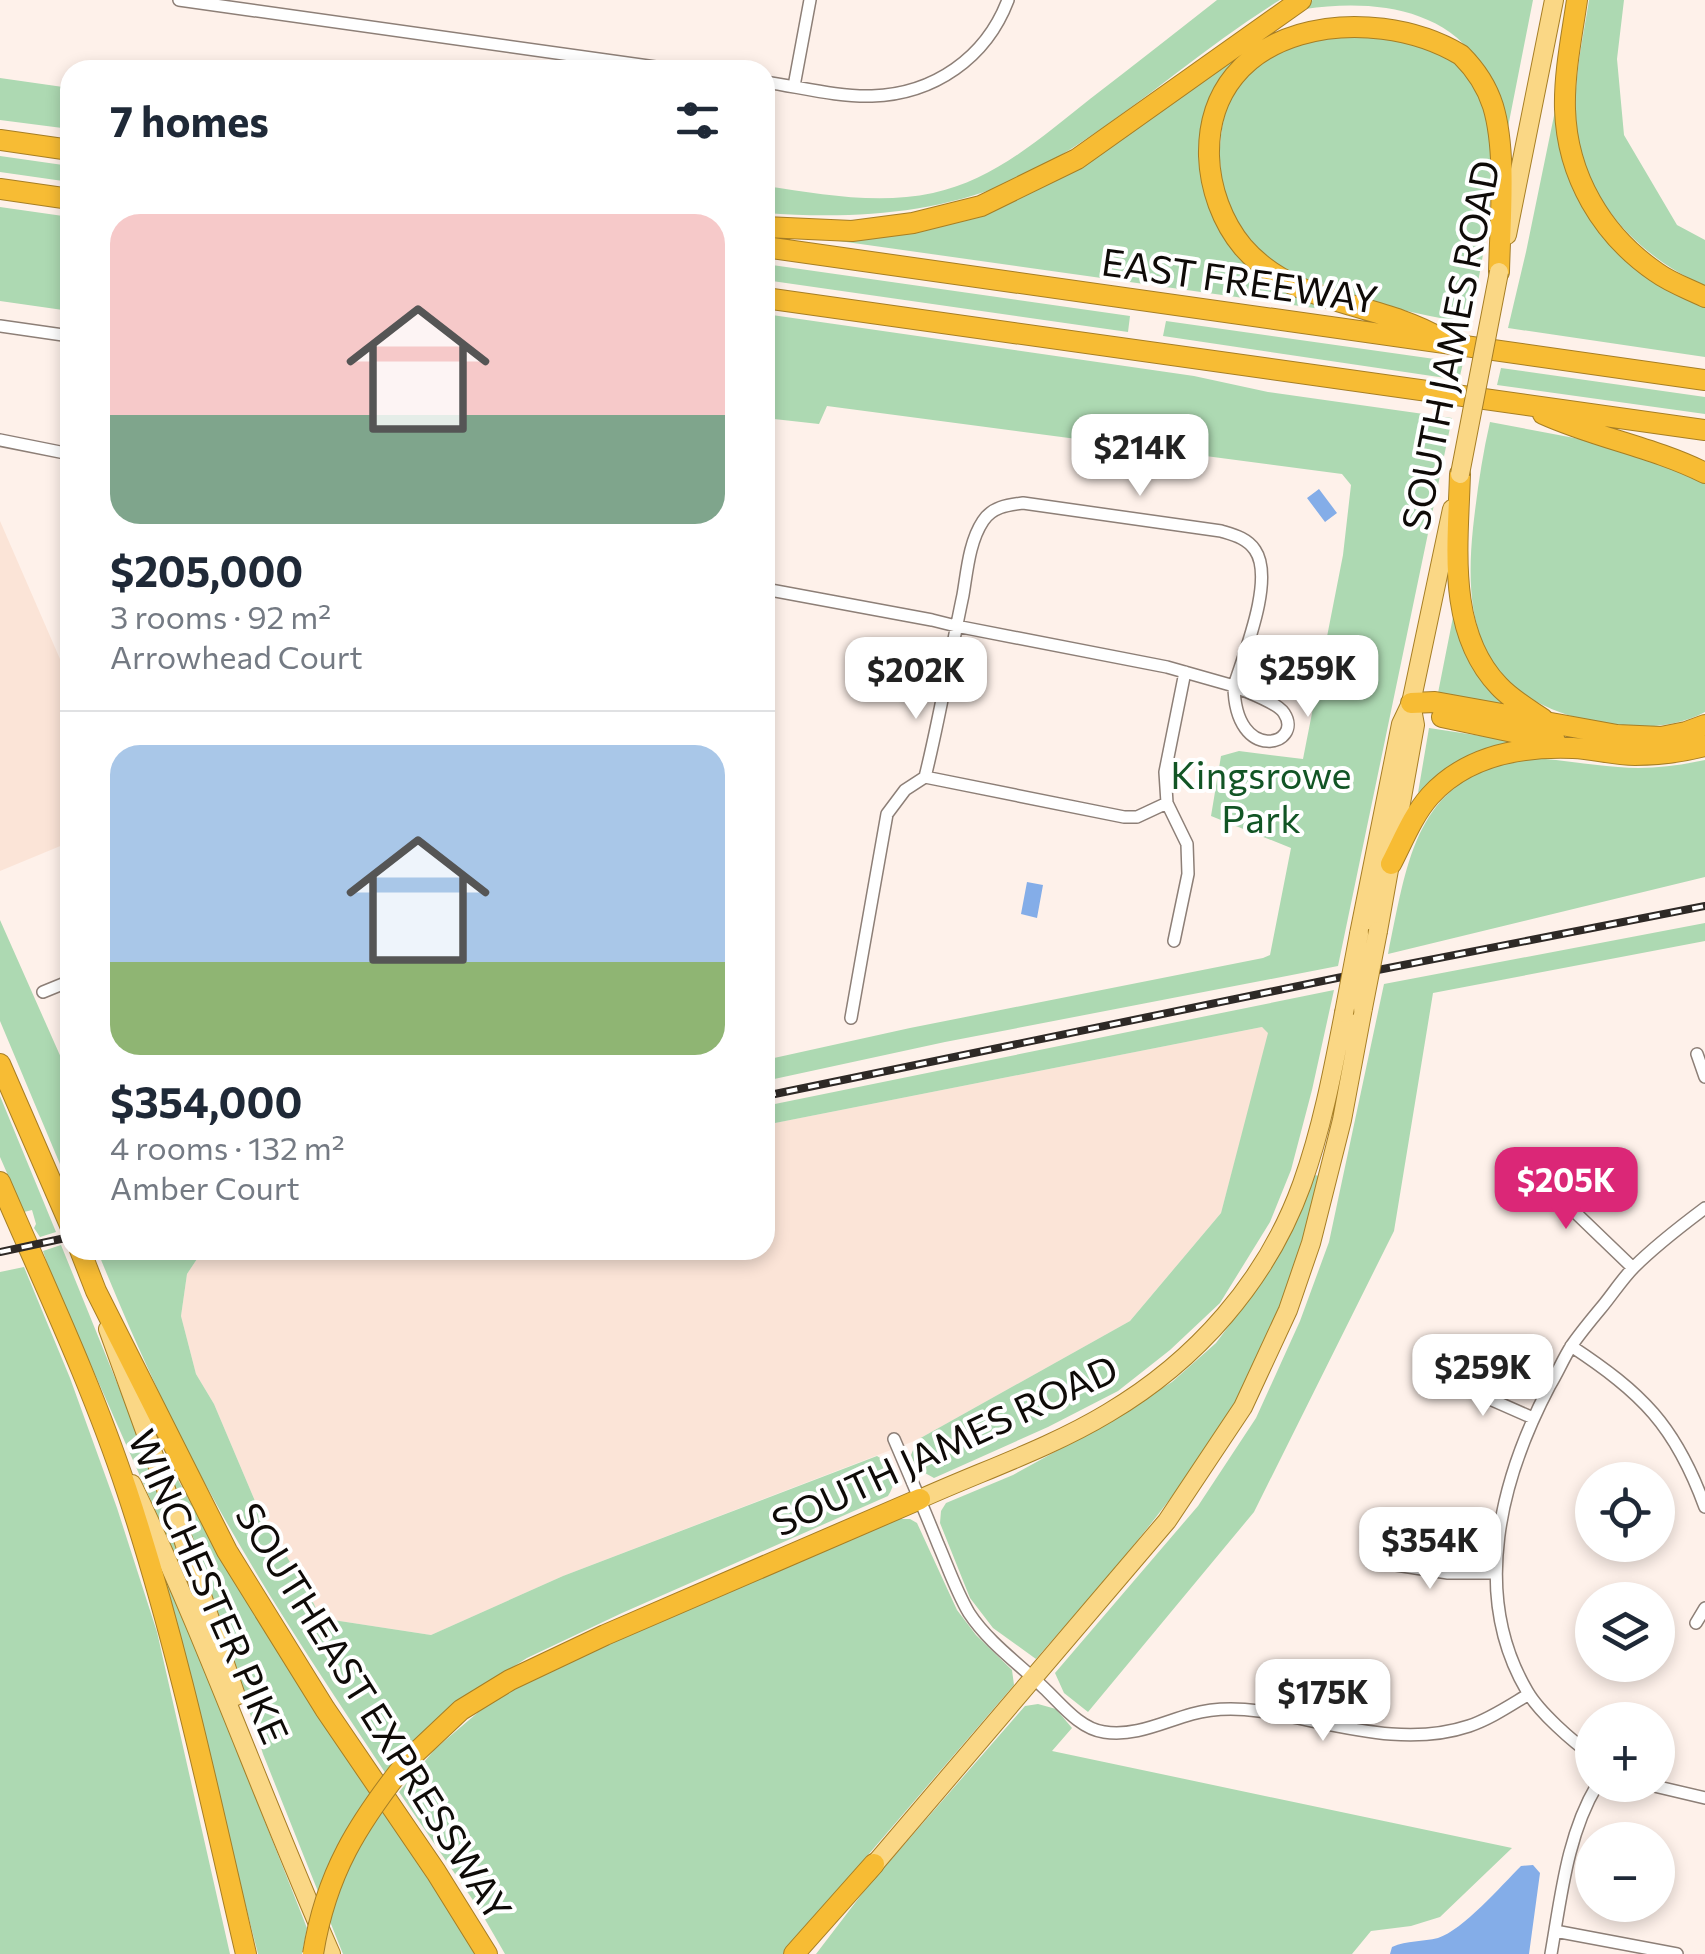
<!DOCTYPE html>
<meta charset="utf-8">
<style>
:root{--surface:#fff;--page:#f2f2f3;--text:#1f2937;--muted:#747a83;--line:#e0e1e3;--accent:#db2777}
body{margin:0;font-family:Commissioner,sans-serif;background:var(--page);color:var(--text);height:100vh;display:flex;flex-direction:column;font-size:38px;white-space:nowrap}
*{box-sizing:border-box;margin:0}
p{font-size:32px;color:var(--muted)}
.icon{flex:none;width:55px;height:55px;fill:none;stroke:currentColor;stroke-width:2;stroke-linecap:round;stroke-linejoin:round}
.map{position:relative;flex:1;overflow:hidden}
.side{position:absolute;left:60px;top:60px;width:715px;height:1200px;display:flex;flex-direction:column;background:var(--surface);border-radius:30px;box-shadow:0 5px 15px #0003}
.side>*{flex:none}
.fabs{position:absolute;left:1575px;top:1462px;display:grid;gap:20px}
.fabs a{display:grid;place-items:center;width:100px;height:100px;border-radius:50%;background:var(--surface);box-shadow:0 5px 15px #0003;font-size:50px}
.price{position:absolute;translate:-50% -85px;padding:0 22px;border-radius:20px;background:#fff;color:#222;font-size:32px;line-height:65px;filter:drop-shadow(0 2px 5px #0008)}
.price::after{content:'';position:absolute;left:50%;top:60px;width:30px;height:22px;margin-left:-15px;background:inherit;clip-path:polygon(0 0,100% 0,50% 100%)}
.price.selected{background:var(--accent);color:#fff}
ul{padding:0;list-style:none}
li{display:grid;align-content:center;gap:20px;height:530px;padding:0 50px}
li+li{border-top:2px solid var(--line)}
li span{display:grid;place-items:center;height:310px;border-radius:30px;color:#555}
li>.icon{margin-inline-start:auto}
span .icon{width:180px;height:180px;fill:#fffc;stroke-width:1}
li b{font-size:42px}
h2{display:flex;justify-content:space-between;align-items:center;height:120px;padding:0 50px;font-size:42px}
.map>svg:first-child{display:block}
.built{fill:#fbe4d7}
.green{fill:#add9b2}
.water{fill:#84ade8}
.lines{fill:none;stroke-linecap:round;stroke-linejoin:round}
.street-casing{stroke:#8d7f77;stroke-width:14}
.primary-casing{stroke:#a67e25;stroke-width:20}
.highway-casing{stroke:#a67e25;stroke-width:22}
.street{stroke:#fff;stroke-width:11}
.primary{stroke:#fad785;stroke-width:18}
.highway{stroke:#f7bc34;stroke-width:20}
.rail-casing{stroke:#2e2926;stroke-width:8}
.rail{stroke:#fff;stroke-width:4;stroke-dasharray:11;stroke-linecap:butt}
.primary-bridge-casing{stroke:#a67e25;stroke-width:20;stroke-linecap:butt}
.highway-bridge-casing{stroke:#a67e25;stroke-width:22;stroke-linecap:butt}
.primary-bridge{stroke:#fad785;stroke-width:18}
.highway-bridge{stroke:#f7bc34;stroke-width:20}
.labels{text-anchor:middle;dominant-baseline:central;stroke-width:8;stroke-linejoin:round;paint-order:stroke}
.street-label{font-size:38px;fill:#0f0b08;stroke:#fff}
.park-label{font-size:38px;fill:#125525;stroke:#fff}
</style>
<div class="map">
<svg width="1705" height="1954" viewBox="0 0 1705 1954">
<rect width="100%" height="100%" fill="#fef1ea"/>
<path class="built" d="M 0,521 L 70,682 L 70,842 L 0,871 Z
M 1262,1027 L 1269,1033 L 1221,1213 L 1130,1321 L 917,1440 L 563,1576 L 431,1635 L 320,1618 L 314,1604 L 255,1501 L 214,1404 L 196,1374 L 181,1316 L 187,1274 L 203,1250 L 765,1250 L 765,1125 Z"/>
<path class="green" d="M 1217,0 L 1280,0 C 1210,43 1149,98 1080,143 C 1057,158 1032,174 1006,184 C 929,215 847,219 765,213 L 765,186 C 821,194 877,205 933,193 C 994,180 1042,137 1090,99 C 1133,66 1175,33 1217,0 Z
M 1313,0 L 1533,0 L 1508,127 C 1500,103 1490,78 1475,57 C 1437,5 1364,0 1305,9 L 1303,5 Z
M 1589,0 L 1624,0 L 1617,59 L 1624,135 L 1677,225 L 1705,240 L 1705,286 C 1643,258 1592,209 1578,139 C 1570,94 1582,45 1589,0 Z
M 1300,29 L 1440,45 C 1452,59 1466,72 1476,87 C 1511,142 1481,262 1470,324 C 1415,313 1359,303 1308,281 C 1247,255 1213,200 1221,135 C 1224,115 1229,95 1241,78 C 1254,61 1282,44 1300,29 Z
M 1242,51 L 1214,92 L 1224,230 L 1321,303 L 1321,309 L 832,240 L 981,210 Z
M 0,78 L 70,88 L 70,129 L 0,120 Z
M 1556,106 L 1596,219 L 1705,302 L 1705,357 L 1508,328 L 1526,252 Z
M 0,156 L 70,166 L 70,182 L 0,172 Z
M 0,207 L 70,217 L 70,311 L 0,301 Z
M 765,264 L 1130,316 L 1128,332 L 765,280 Z
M 765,314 L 1194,376 L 1268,392 L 1452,418 L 1338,966 L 945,1042 L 765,1081 L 765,1060 L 910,1028 L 1263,958 L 1270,955 L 1291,848 L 1211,816 L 1221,756 L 1239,751 L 1303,759 L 1343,555 L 1351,485 L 1342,474 L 827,406 L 819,424 L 765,418 Z
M 1166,321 L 1463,363 L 1459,380 L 1163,336 Z
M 1501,368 L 1705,397 L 1705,414 L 1497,385 Z
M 1490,422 L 1585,440 L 1690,473 L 1705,483 L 1705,712 C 1669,731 1625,729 1586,720 C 1481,695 1463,624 1473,528 C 1477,492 1482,457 1490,422 Z
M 1455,607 L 1506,702 L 1505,707 L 1438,693 Z
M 1429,728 L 1521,742 L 1443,773 L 1418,793 Z
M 1523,758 C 1555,758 1586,765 1618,767 C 1647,770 1677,766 1705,760 L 1705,877 L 1388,954 C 1408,860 1414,780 1523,758 Z
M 0,920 L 70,1078 L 70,1188 L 0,1021 Z
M 1705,923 L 1705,941 L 1433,993 L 1394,1231 L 1254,1512 L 1088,1712 L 1064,1693 L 1055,1673 L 1198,1506 L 1256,1418 L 1300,1321 L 1329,1242 L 1384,984 Z
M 1334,990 L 1312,1090 L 1291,1170 L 1270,1222 L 1220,1303 L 1170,1350 L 1118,1391 L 1048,1427 L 934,1478 L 916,1468 L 911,1455 L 917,1440 L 1130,1321 L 1221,1213 L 1268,1033 L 1262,1027 L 765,1125 L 765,1106 Z
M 0,1096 L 56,1232 L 40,1237 L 34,1228 L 36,1224 L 32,1210 L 24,1212 L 0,1157 Z
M 1314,1175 L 1320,1176 C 1304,1230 1292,1286 1269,1337 C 1214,1459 1123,1559 1036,1659 L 993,1628 L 970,1598 L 940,1523 L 941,1511 L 946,1503 L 1013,1475 L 1093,1431 L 1172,1382 L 1216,1343 L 1260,1284 L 1294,1222 Z
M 61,1245 L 154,1474 L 194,1598 L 51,1275 L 43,1251 Z
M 97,1250 L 203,1250 L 187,1274 L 181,1316 L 196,1374 L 214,1404 L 255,1501 L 314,1604 L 320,1618 L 431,1635 L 563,1576 L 877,1456 L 891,1465 C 895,1478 895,1485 888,1496 L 622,1613 L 527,1658 L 451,1706 L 386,1774 C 328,1686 269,1599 218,1507 C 171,1424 133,1338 97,1250 Z
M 24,1267 L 70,1378 L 117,1508 L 157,1632 L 230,1954 L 0,1954 L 0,1272 Z
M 158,1442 C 251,1621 366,1787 479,1954 L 343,1954 L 263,1754 L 199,1558 L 155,1444 Z
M 899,1519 L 910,1519 L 917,1523 L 957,1610 L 976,1635 L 1012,1670 L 1014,1685 L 783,1954 L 505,1954 L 479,1909 L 399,1792 L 435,1749 L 489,1703 L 526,1682 L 686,1606 Z
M 164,1572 L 201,1660 L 307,1928 L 302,1954 L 258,1954 L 161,1573 Z
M 1038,1704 L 1056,1709 L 1072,1728 L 1052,1751 L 1512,1848 L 1440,1917 L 1411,1926 L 1371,1931 L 1352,1954 L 816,1954 L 868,1886 L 1025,1706 Z"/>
<path class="water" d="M 1319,489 L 1337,513 L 1325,522 L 1307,498 Z
M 1027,882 L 1043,885 L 1037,918 L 1021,914 Z
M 1533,1865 L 1540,1873 L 1529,1954 L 1390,1954 L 1392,1947 C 1407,1940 1423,1942 1438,1938 C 1463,1930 1501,1886 1521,1866 Z"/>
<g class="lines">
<g class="street-casing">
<path id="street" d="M 179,0 L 677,70
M 765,82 C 800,87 837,97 872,96 C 934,94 986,58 1008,0
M 794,86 L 810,0
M 0,326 L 70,336
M 0,440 L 70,454
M 765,589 L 932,620 L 956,626 L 1167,667 L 1234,686 C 1244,654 1275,579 1255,550 C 1247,538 1234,535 1221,531 L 1023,503 C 1007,505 992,507 983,521 C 969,542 967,572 963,595 C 950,656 940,717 925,777 L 905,790 L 887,814 L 851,1018
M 1234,686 C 1246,692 1277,702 1284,713 C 1305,745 1235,765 1234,686 Z
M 925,777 L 1124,817 L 1137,817 L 1167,803
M 1174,941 L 1188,874 L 1187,844 L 1167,803 L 1165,772 L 1185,672
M 43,992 L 70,981
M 1697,1054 L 1705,1077
M 1528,1167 L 1633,1268
M 1571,1346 C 1642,1393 1675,1425 1705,1507
M 1449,1381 L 1533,1418
M 894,1439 C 909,1474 924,1509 938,1544 C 948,1567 956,1591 969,1613 C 988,1642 1019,1664 1044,1688 C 1061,1704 1080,1729 1104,1732 C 1135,1737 1163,1722 1192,1714 C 1213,1708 1237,1708 1259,1711 C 1328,1721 1400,1749 1469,1726 C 1490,1719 1509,1706 1529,1694
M 1370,1561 L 1448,1573 L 1495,1573
M 1696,1623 L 1705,1608
M 1592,1755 C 1573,1742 1539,1712 1527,1691 C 1470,1594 1501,1478 1550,1385 C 1558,1372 1564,1357 1572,1345 C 1581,1332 1591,1320 1601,1308 C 1612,1295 1622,1279 1634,1267 C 1656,1245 1681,1226 1705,1208
M 1650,1785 L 1705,1798
M 1555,1931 L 1677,1954
M 1551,1954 C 1561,1897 1567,1835 1597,1785"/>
</g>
<g class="primary-casing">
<path id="primary" d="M 1507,235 L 1554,0
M 1378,931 L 1415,725 L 1411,703
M 1359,934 L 1401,724 L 1411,703 L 1452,509
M 108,1329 L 166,1489 L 236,1696
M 132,1484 C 206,1637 262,1798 331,1954
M 920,1499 C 982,1471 1050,1448 1108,1413 C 1196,1361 1267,1281 1302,1184 C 1322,1128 1333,1070 1344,1013
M 867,1873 L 1167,1521 L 1243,1407 L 1288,1310 L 1311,1243 L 1342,1120 L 1363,1008"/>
</g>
<g class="highway-casing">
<path id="highway" d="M 1577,0 C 1572,35 1564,73 1565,109 C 1567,176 1602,235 1656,272 C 1671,283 1689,289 1705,297
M 0,140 L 70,150
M 0,189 L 70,199
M 765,227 L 852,231 L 913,223 L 981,206 L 1077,159 L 1301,0
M 765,247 L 1705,380
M 765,298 L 1705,430
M 1440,338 C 1377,301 1295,307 1243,247 C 1222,222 1210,188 1209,156 C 1206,22 1370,0 1461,55 C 1475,69 1487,87 1493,106 C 1507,152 1500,223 1499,272
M 1543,414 C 1596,438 1653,447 1705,473
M 1460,474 C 1458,544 1446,631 1499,686 C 1511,699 1528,709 1543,719
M 1411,703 L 1435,702 L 1617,735 L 1661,737 L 1686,732 L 1705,725
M 1442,717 L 1555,741
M 1391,864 C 1403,841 1413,815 1430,796 C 1467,755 1521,746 1573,748 C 1594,749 1614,755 1635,755 C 1659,755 1682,752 1705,746
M 0,1064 L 70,1225
M 0,1182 C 44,1284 92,1385 127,1491 C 177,1642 210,1799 246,1954
M 80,1250 L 96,1291 L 227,1551 L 325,1709 L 436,1872 L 487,1954
M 408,1760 L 461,1710 L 510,1680 L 605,1635 L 920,1499
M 794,1954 L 874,1864"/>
</g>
<use href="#street" class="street"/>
<use href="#primary" class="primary"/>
<use href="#highway" class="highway"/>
<g class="rail-casing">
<path id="rail" d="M 765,1096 L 1337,978 L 1705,906
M 0,1252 L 70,1237"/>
</g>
<use href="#rail" class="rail"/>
<g class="primary-bridge-casing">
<path id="primary-bridge" d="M 1460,474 L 1499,272
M 1363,1008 L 1378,931
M 1344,1013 L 1359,934"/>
</g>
<g class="highway-bridge-casing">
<path id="highway-bridge" d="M 313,1954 C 326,1873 358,1823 408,1760"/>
</g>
<use href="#primary-bridge" class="primary-bridge"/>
<use href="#highway-bridge" class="highway-bridge"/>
</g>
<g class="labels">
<g class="street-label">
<text transform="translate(1240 279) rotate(8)">EAST FREEWAY</text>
<text transform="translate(1449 345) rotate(-79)">SOUTH JAMES ROAD</text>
<text transform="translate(944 1444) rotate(-25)">SOUTH JAMES ROAD</text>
<text transform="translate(210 1586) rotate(66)">WINCHESTER PIKE</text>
<text transform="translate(375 1711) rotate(58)">SOUTHEAST EXPRESSWAY</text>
</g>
<g class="park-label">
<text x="1261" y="773">Kingsrowe<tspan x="1261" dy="44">Park</tspan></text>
</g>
</g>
</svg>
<div class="fabs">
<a><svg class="icon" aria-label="locate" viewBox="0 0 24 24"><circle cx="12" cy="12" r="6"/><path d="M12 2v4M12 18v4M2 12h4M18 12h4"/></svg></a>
<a><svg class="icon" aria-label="layers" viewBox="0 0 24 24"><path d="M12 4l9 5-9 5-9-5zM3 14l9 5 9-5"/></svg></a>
<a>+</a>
<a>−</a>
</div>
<b class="price" style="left:1140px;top:499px">$214K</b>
<b class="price" style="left:1308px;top:720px">$259K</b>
<b class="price" style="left:916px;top:722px">$202K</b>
<b class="price selected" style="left:1566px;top:1232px">$205K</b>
<b class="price" style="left:1483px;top:1419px">$259K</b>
<b class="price" style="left:1430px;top:1592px">$354K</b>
<b class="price" style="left:1323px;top:1744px">$175K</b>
<section class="side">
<h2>7 homes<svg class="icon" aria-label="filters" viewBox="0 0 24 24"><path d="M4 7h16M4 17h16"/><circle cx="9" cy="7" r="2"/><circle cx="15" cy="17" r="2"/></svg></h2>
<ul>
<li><span style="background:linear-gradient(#f6c9c9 65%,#7fa58c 0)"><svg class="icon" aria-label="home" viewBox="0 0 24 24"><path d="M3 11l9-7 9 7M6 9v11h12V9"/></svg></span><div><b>$205,000</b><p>3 rooms · 92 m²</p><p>Arrowhead Court</p></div></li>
<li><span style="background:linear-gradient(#a9c7e8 70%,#8fb573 0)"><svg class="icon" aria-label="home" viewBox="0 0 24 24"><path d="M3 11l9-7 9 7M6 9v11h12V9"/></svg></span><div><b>$354,000</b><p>4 rooms · 132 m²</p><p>Amber Court</p></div></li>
</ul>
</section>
</div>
